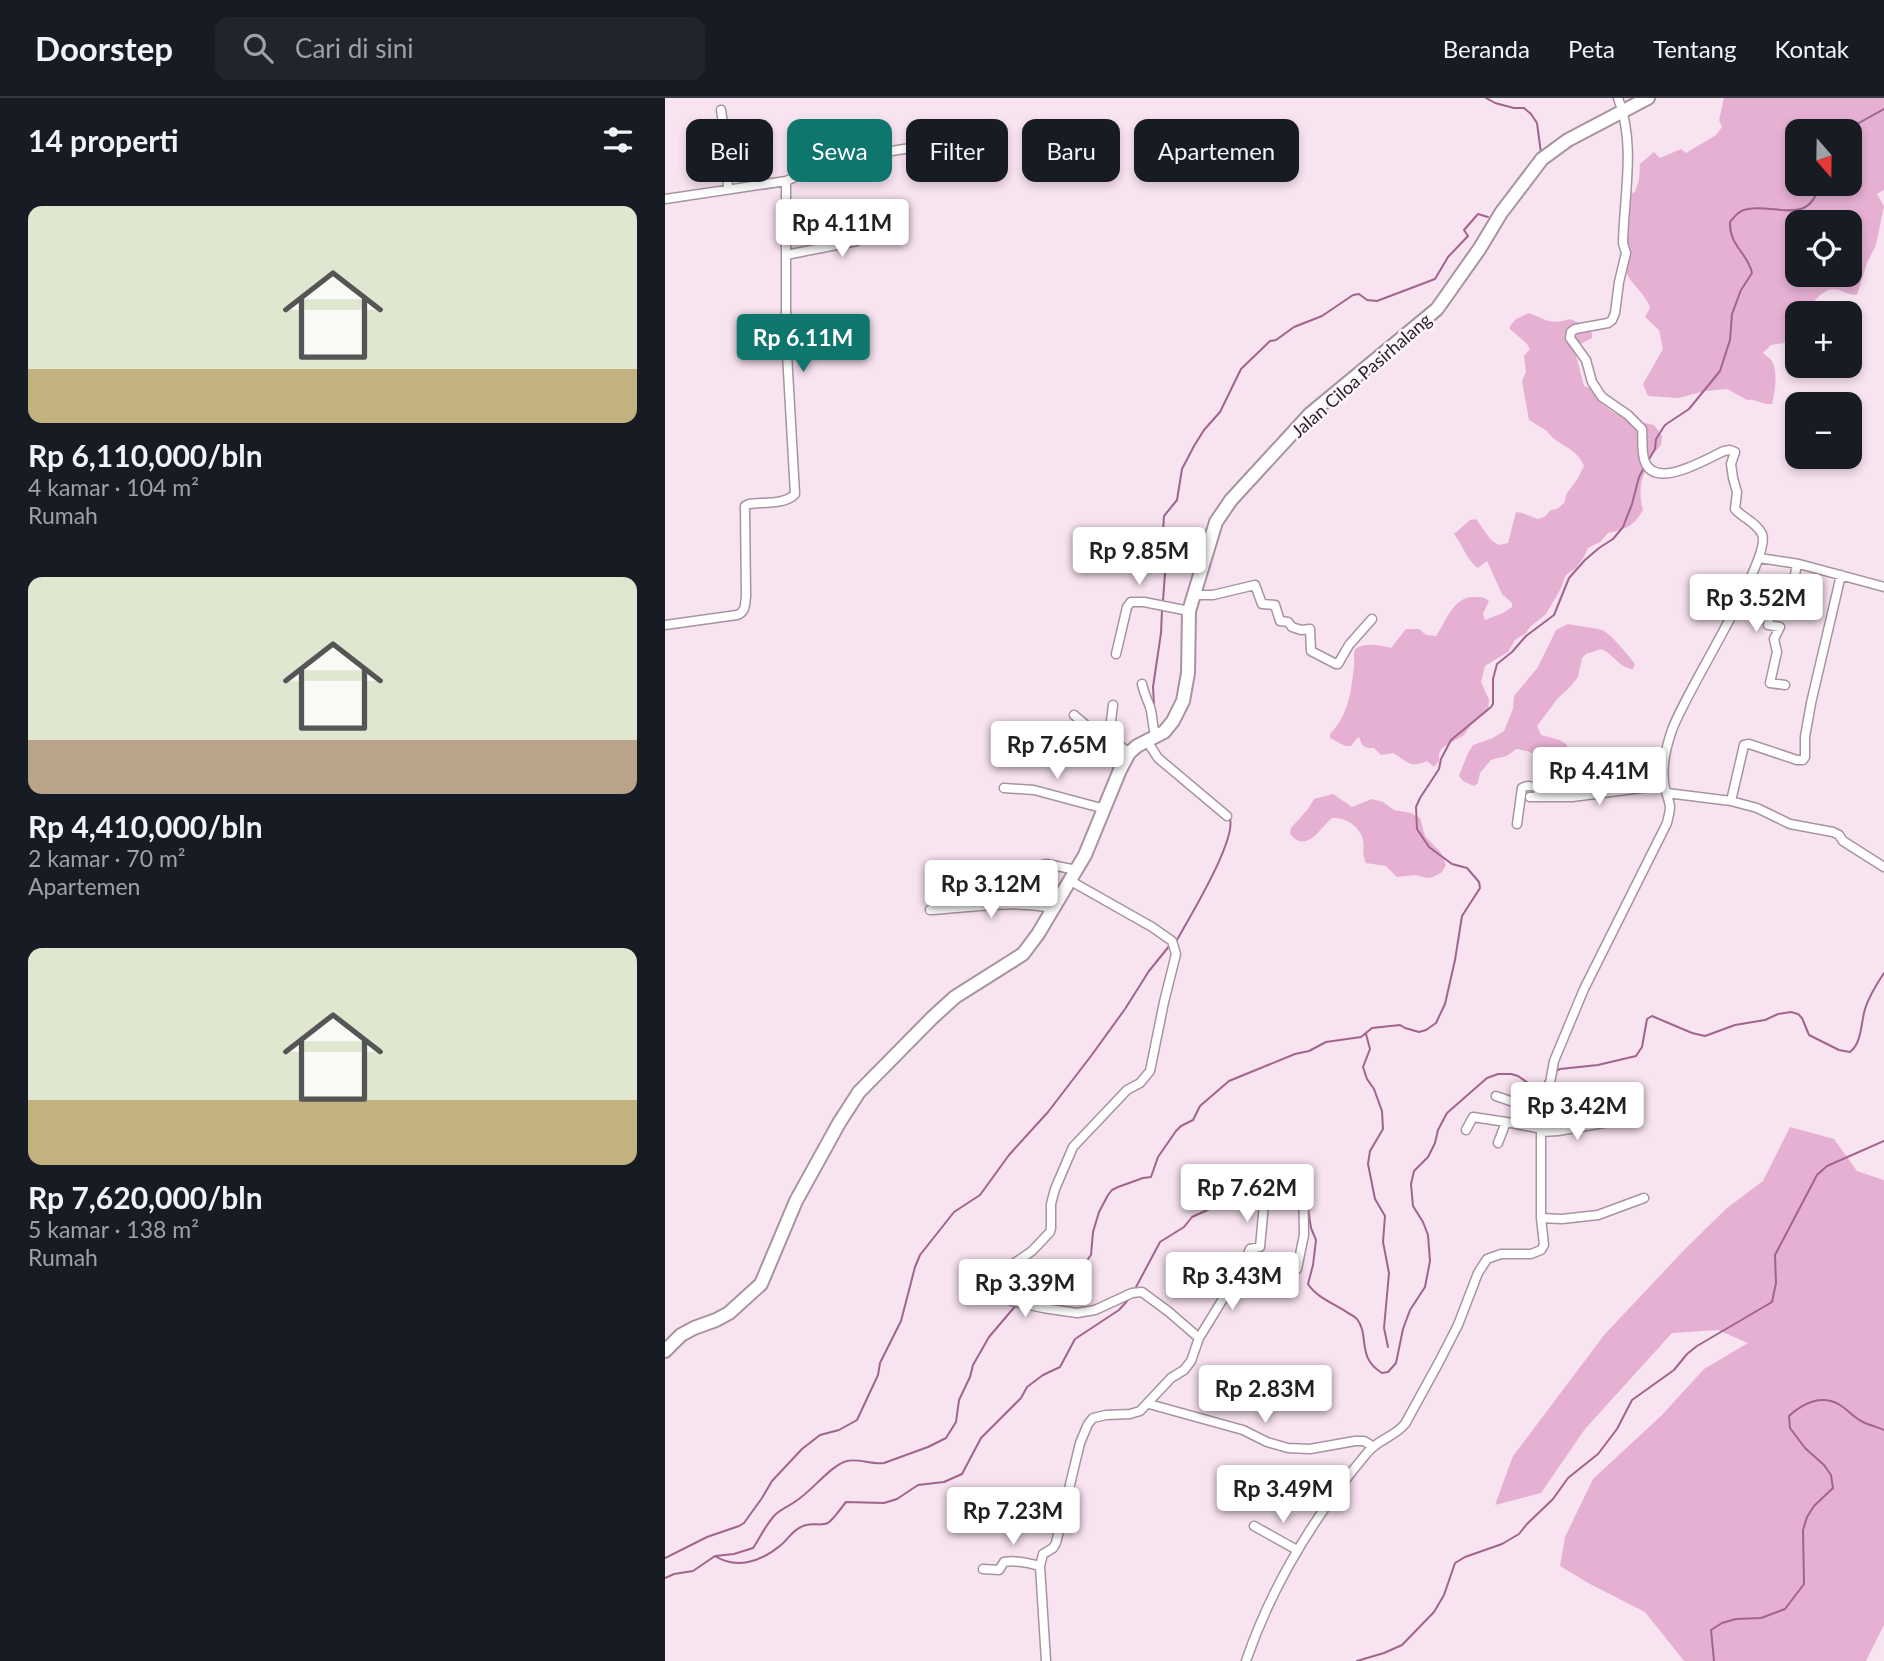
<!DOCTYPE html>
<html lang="id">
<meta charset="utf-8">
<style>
:root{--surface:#171b24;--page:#20242c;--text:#f1f3f6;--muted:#9ea1a6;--line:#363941;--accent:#0f766e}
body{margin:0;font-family:Lato,sans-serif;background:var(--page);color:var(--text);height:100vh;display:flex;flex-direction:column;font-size:26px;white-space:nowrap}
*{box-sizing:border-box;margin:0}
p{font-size:23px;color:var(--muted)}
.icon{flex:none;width:38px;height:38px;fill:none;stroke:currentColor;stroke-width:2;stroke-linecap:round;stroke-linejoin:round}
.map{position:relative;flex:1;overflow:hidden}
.panel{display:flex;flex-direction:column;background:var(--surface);width:665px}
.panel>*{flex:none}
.guide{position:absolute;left:21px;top:21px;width:665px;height:63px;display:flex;gap:14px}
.needle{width:46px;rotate:160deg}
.controls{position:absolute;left:1120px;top:21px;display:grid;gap:14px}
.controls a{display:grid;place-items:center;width:77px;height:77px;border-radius:14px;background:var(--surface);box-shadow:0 4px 10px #0003;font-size:35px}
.price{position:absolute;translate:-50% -60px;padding:0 16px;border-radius:7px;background:#fff;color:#222;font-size:23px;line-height:46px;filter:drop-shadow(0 2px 4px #0008)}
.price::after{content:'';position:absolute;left:50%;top:42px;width:21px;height:16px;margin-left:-10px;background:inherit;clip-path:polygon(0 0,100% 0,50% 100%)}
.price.on{background:var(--accent);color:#fff}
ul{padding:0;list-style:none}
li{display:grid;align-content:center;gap:14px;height:371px;padding:0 28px}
li span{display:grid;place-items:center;height:217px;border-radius:14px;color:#555}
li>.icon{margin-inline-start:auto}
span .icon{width:126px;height:126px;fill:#fffc;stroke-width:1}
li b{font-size:30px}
h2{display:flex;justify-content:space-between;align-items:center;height:84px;padding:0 28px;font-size:30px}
.tag{padding:0 24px;border-radius:14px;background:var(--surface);box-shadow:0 4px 10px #0003;font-size:24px;line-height:63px}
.tag.on{background:var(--accent);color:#fff}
header{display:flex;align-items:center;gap:42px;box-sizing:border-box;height:98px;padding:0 35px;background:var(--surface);border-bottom:2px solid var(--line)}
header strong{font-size:33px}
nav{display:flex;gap:38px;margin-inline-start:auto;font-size:24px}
.search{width:490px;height:63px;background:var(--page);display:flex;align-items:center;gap:18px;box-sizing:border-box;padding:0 24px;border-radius:14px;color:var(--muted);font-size:26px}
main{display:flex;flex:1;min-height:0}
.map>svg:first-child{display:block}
.green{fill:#e6b0d3;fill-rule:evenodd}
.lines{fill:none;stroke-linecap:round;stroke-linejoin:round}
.stream{stroke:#a1648e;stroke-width:2}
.minor-casing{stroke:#a794a0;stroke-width:11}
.primary-casing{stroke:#a794a0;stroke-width:16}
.minor{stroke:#fff;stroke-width:8}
.primary{stroke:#fff;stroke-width:12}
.labels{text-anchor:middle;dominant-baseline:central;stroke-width:5;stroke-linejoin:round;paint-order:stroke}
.street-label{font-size:18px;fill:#261f24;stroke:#fdf5fa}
</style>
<header>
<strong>Doorstep</strong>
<div class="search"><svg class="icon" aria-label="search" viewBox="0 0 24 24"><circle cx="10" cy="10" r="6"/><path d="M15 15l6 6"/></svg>Cari di sini</div>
<nav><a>Beranda</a><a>Peta</a><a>Tentang</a><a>Kontak</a></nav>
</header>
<main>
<section class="panel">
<h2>14 properti<svg class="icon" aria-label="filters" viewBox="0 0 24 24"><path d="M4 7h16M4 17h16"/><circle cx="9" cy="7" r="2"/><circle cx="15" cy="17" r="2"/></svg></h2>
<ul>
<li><span style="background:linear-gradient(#dfe7d0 75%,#c2b280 0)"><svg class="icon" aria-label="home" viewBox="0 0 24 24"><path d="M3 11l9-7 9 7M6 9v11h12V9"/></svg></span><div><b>Rp 6,110,000/bln</b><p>4 kamar · 104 m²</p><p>Rumah</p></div></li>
<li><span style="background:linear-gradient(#dfe7d0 75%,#b9a48a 0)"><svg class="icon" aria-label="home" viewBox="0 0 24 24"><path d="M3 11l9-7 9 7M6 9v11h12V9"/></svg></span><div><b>Rp 4,410,000/bln</b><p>2 kamar · 70 m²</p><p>Apartemen</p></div></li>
<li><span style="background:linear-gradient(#dfe7d0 70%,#c2b280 0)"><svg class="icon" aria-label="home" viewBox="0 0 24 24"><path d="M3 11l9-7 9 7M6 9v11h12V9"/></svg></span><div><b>Rp 7,620,000/bln</b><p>5 kamar · 138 m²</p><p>Rumah</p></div></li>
</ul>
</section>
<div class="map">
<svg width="1219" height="1563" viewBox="0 0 1219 1563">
<rect width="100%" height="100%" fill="#f8e3f0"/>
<path class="green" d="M 1059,0 L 1219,0 L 1219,92 L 1212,96 L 1219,108 L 1211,147 L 1202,165 L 1192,197 C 1184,197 1181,194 1174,192 C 1159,188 1148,204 1141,215 L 1132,215 L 1132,231 L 1125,244 L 1106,247 L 1098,255 C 1101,258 1105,260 1107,263 C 1113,273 1110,295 1107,306 C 1097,307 1091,300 1082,302 L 1062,291 L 1040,293 L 1014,300 L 983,298 L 978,286 L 998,251 L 994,232 L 980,219 L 985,210 C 980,194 964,186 960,170 L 964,96 L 970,94 L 974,82 L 975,66 L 989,54 L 995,60 L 1016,51 L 1021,55 L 1051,37 L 1057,29 L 1054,22 ZM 1132,33 L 1185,33 L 1185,86 L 1132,86 ZM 1132,124 L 1185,124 L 1185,177 L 1132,177 Z
M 864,215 L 883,223 L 893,224 L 905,221 L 916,226 L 927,235 L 927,240 L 912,248 L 910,254 L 919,288 L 929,291 C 938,317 965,322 989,327 L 997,338 L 996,347 L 983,362 L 984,367 C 974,380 974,398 978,412 C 968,429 961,431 943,435 L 935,444 L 923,450 L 919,459 L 911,470 L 901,477 L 895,492 L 881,516 L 865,529 L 861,535 L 850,542 L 843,554 L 820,568 L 816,584 L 824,602 L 823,613 L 806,627 L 799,637 L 777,650 L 774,656 L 774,663 L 769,669 L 762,663 C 745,671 742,663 728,655 L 716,657 L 709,650 C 701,650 697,650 695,641 L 693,639 L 686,648 L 680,648 L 665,640 L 665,636 C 684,616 686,594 689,568 C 690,562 688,557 690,551 C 700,544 714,547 726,550 L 741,531 L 754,531 L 761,537 L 771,538 C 781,524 788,499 808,499 C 815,499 818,498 824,503 L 818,516 L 820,522 L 838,515 L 847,509 L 847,505 L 837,496 L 822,463 L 813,470 C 802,463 798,447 789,436 L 805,422 L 811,421 L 826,442 L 834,447 L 843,445 L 851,414 L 857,415 L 873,421 L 879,419 L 886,412 L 892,411 L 899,405 L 902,395 L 912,382 L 919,368 C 912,349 892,348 882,333 L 864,322 L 857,283 L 861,274 L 859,258 L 865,251 L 862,246 L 845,231 L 845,228 L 851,221 Z
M 903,526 C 912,528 930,530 937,532 C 945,535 965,559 970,566 L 968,571 C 954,570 949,556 936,551 L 921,556 L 917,560 L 913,579 L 905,589 L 893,600 L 872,628 L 876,637 L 895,642 L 902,647 L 902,656 L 899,662 C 883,666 868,652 851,651 C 838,662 840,657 826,662 L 815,675 L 813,685 L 809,688 L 798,683 L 794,678 L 803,655 L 808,647 L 828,640 L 839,633 L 848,611 L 849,598 L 873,569 L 891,532 Z
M 668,696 L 687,709 L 707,701 L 718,704 L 729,712 L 746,715 L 755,720 L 760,738 L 776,755 L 781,767 L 777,774 L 768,779 L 762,780 L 750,777 L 732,779 L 721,768 L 701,765 C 696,754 700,751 698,742 C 695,728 680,719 667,720 C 655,730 642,756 625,736 L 626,730 L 643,711 L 649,701 Z
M 1125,1029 L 1169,1041 L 1192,1073 L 1219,1082 L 1219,1527 L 1201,1563 L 1019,1563 L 980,1514 L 923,1485 L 895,1468 L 900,1439 L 928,1381 L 997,1317 L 1039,1271 L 1083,1245 L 1053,1232 L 1007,1235 L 920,1331 L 876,1395 L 830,1407 L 848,1358 L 940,1236 L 1020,1151 L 1062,1110 L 1098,1083 Z"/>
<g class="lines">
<path class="stream" d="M 821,0 L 830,5 L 849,10 L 859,10 L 866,16 L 872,25 L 876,55
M 1185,34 L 1192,26 L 1219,11
M 832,109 L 838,102
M 983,363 L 990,351 L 991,341 L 1000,327 L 1024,311 L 1055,273 L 1065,242 L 1067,216 L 1076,192 L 1087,175 C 1083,155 1064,148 1065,124 C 1070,118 1074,112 1083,111 C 1111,106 1146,128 1154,86
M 498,503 L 501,461 L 498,433 L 499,418 L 512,402 L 517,371 L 529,348 L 539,332 L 555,314 L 576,271 L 605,243 L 611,242 L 629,229 L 657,218 L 688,197 L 694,196 L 702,202 L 712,203 L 770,181 L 783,159 L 803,138 L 799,132 L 813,116 L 823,119
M 489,607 L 488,589 L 496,535 L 497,512
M 509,844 L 512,842 C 524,820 575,737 564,718
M 701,936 L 705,951 L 698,969 L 702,981 L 709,991 L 717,1013 L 718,1031 L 705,1053 L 703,1066 L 710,1101 L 720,1118 L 718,1144 L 724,1175 L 719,1230 L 723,1249
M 889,974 L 895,971 L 933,967 L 971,958 L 977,949 L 982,921 L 987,918 L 1027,935 L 1040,938 L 1070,927 L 1100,922 L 1113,916 L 1126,914 L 1133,916 L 1137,920 L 1144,937 L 1174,952 L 1185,954 C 1197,945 1196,924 1200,911 C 1204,898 1211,887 1219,875
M 642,1104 L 646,1130 L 651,1142 L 648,1167 L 643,1186 C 652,1200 670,1206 683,1215 C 685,1216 691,1220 692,1221 C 705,1238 691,1259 717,1275 L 723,1274 L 731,1265 L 738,1231 L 745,1212 L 760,1189 L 765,1163 L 763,1137 L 758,1124 L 748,1108 L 746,1086 L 749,1073 L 763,1059 L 770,1045 L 773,1032 L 782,1015 L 822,980 L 833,976 L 846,976 L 853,978 L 869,989 L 879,985 L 881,982
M 470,1191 L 495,1144 L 519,1129 L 527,1119 L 575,1097 L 608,1075 L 621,1070 L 627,1070 L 629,1072 L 634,1087
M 356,1203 L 373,1188 L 403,1179 L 414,1173 L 426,1157 L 428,1134 L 434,1114 L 443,1097 L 447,1092 L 453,1089 L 478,1080 L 486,1079 L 493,1059 L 511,1033 L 516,1028 L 528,1022 L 535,1008 L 564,983 L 630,956 L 644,953 L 661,944 L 696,939 L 707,930 L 735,927 L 740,930 L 754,934 L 761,932 L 771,925 L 780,906 L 790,862 L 797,818 L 815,790 L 814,784 L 802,770 L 787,766 L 764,749 L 752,731 L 751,709 L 755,700 L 774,671 L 776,661 L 786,642 L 826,609 L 828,606 L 828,581 L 832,566 L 847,554 L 861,538 L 889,517 L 904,480 L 920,462 L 934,450 L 948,441 L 958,429 L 967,406 L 974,379 L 980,368
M 50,1458 C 72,1472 97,1463 116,1447 C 123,1441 127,1433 136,1429 C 146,1423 154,1429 163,1425 C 169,1421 176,1410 181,1404 L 219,1405 L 232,1401 L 253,1387 L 279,1384 L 297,1376 L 316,1340 L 356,1300 L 362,1289 L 378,1277 L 395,1269 L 410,1241 L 454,1212 L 463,1202
M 0,1460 L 42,1439 L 74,1428 L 79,1425 L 97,1400 L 107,1383 L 137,1351 L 155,1337 L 174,1332 L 192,1322 L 213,1277 L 215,1265 L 236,1223 L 250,1169 L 255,1157 L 289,1114 L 315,1097 L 344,1057 L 383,1014 L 426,958 L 460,911 L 484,873 L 505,847
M 0,1480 L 9,1476 L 28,1473 L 50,1458 L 69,1456 L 88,1450 C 95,1440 100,1428 109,1418 C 115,1411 123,1409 131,1403 C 147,1393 166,1367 182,1363 C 192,1360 208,1367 219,1365 L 263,1349 L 281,1340 L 291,1324 L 294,1302 L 305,1279 L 308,1267 L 324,1239 L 352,1206
M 692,1563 L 719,1555 L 737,1547 L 769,1514 L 779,1497 L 790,1465 L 800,1459 L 837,1446 L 854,1436 L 862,1426 L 888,1401 L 903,1380 L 933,1356 L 952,1331 L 967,1302 L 1009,1272 L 1022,1256 L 1032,1248 L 1107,1204 L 1111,1185 L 1110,1157 L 1152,1077 L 1162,1068 L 1219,1043
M 1049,1563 L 1046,1532 L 1057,1525 L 1071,1521 L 1096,1520 L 1120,1511 L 1139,1486 L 1138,1432 L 1142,1419 L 1149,1408 L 1168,1390 L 1166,1377 L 1159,1367 L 1140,1350 L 1125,1330 L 1124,1318 C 1138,1305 1157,1296 1175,1307 C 1183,1312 1189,1320 1198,1324 C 1204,1327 1212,1329 1219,1332"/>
<g class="minor-casing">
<path id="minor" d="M 56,12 L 61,45 L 63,91
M 121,83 L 149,71 L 202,57 L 270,46
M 0,101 L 121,83 L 121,238 L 130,396 C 120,407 98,404 84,406 L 80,408 L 81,498 C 80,506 81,514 72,517 L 0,527
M 121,157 L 192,143 L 195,141 L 198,126
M 1094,460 L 1134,466 L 1219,489
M 529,497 L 548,497 L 590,487 L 597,506 L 610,507 L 615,523 L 623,524 L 627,529 L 636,532 L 645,531 L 646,553 L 671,566 L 673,566 L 684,547 L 707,521
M 451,556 L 462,509 L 466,504 L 479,504 L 524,513
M 477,586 C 479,595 482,601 485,609 C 488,619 487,628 491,639
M 1120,587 L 1105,585 L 1112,554 L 1109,541 L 1115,529 L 1103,527 L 1105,516 L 1113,513 L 1123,514 L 1132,466
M 409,617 L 422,628 L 441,636 L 464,655
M 444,639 L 448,607
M 482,643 L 493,660 L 562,718
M 339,690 L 369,692 L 440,711
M 1002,695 L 1066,703 L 1092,710 L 1125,726 L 1168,734 L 1174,737 L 1178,743 L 1219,769
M 865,699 L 907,699 L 999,687
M 1066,703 L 1079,647 L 1084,646 L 1132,662 L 1138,662 L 1140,659 L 1140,639 L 1146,605 L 1176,477
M 852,726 L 857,690 C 861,687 869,688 873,690 L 874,699
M 343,780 L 362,782 L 368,780 L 377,767 L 382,766 L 411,772
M 265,812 C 302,810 353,801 389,811
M 831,998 L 880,1015
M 801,1032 L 808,1019 L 841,1024
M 876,1034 L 893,1033 L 944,1024
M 833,1045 L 841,1024 L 877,1031
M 876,1120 L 897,1121 L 933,1117 L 979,1100
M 577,1170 L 624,1175 L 632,1171 L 639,1137 L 638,1075
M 534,1240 L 577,1170 L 585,1151 L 595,1149 L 600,1095 L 602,1088
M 484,1306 L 578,1332 L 602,1344 L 623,1350 L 645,1351 L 690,1343 L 699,1343 L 707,1348
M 589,1428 L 632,1452
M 318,1471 L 334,1472 L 339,1464 C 351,1462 363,1465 375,1468
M 381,1563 L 375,1468 L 378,1456 L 388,1450 L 391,1445 L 415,1345 L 423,1326 L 428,1320 L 441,1317 L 465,1316 L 475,1313 L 506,1280 L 519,1272 L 526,1263 L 534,1240 L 504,1214 L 477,1194 L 467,1195 L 430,1212 L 412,1215 L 378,1210 L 347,1203 L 337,1199 L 333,1192 L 332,1183 L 341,1171 L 367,1153 L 385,1134 L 386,1130 L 386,1106 L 390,1091 L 408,1049 L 462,992 L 475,985 L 485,973 L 499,904 L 511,856 L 507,843 L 487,829 L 404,782
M 581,1563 C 607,1487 651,1416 702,1355 C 712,1342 729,1339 740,1326 L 774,1264 L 793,1227 L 813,1175 L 822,1161 L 836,1156 L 866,1156 L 876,1152 L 879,1147 L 876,1120 L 876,1034 L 889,963 L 919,891 L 1002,725 C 1003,720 1005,714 1005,709 C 1004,700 999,692 999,683 C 997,667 1001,650 1006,635 C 1016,600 1108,460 1097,436 C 1092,425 1078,420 1070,411 L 1072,394 L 1068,380 L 1066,366 L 1070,354 L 1065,352 L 1059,353 C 1041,361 991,392 980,364 C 976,354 978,342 977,331 L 963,317 L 937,299 L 927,284 L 921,262 L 905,240 L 906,234 L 910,231 L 943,225 L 947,222 L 950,215 L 954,184 L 961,155 L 958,145 C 959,96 971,46 953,0"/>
</g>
<g class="primary-casing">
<path id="primary" d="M 0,1253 L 16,1237 L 29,1230 L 51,1222 L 64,1215 L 96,1186 L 131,1103 L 174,1025 L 194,994 L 267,920 L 290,899 L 358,856 L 373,836 L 420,757 L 455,672 L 464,655 L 472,648 L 499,634 L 508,623 L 518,603 L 523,575 L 524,513 L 551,424 L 566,402 L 645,316 L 772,211 L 815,150 L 836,115 L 877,61 L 903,42 L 983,0"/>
</g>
<use href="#minor" class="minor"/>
<use href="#primary" class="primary"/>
</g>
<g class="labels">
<g class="street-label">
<text transform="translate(696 277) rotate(-41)">Jalan Ciloa Pasirhalang</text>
</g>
</g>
</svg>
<div class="controls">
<a><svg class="needle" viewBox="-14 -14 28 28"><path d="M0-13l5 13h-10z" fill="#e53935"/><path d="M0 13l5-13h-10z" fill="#9ea1a6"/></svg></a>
<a><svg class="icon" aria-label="locate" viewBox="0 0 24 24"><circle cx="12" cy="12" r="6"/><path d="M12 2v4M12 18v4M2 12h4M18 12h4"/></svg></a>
<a>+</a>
<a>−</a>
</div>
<b class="price" style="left:177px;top:161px">Rp 4.11M</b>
<b class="price on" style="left:138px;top:276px">Rp 6.11M</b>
<b class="price" style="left:474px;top:489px">Rp 9.85M</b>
<b class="price" style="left:1091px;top:536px">Rp 3.52M</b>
<b class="price" style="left:392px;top:683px">Rp 7.65M</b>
<b class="price" style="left:934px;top:709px">Rp 4.41M</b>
<b class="price" style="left:326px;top:822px">Rp 3.12M</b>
<b class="price" style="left:912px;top:1044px">Rp 3.42M</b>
<b class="price" style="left:582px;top:1126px">Rp 7.62M</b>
<b class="price" style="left:567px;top:1214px">Rp 3.43M</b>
<b class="price" style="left:360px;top:1221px">Rp 3.39M</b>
<b class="price" style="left:600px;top:1327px">Rp 2.83M</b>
<b class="price" style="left:618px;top:1427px">Rp 3.49M</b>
<b class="price" style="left:348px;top:1449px">Rp 7.23M</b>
<div class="guide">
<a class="tag">Beli</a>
<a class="tag on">Sewa</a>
<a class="tag">Filter</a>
<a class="tag">Baru</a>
<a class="tag">Apartemen</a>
</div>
</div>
</main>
